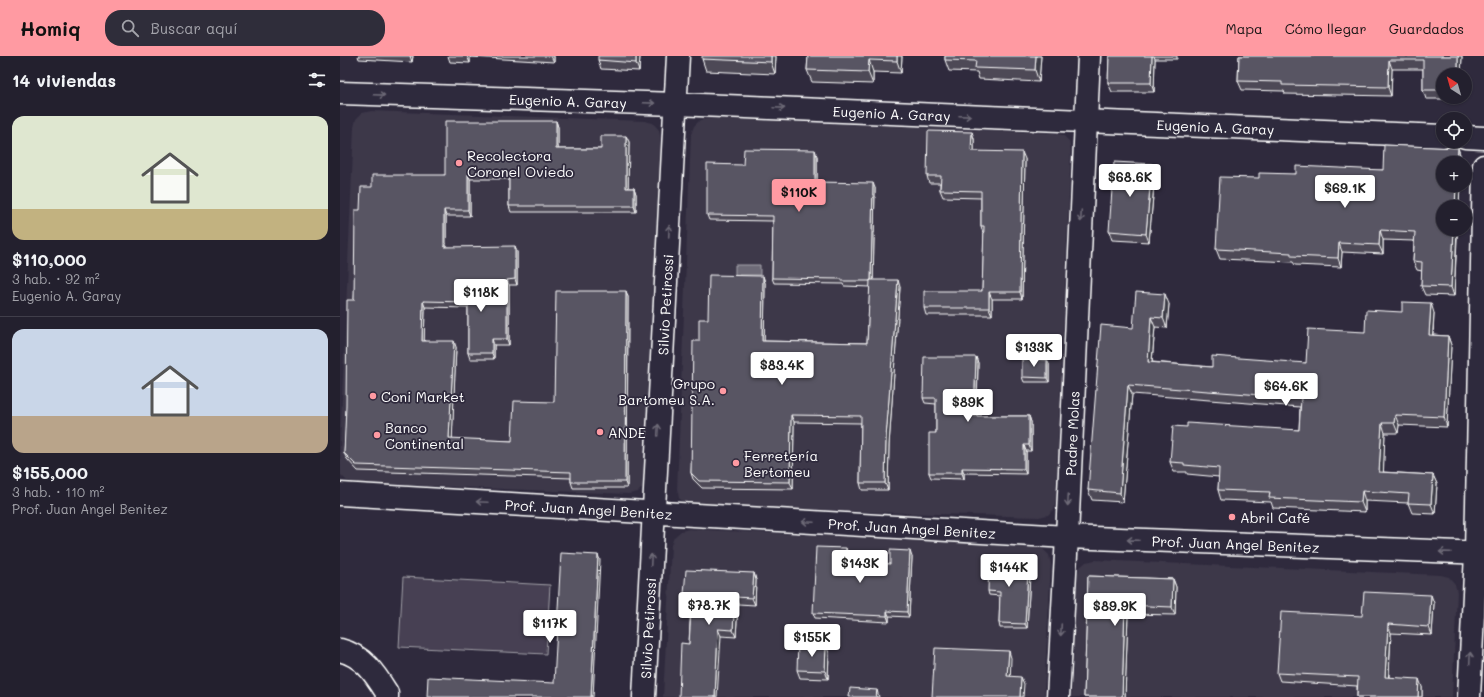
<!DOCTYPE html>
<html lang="es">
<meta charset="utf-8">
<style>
:root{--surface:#23202e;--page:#2f2d3a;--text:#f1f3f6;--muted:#a3a3aa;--line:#403e4a;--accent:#ff9aa2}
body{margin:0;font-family:Mali,sans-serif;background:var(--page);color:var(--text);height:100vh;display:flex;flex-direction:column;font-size:15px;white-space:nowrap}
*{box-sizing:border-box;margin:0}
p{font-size:13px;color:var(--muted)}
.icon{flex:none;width:22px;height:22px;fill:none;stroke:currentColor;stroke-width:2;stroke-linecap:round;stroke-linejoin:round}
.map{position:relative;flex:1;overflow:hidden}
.details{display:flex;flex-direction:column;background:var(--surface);width:340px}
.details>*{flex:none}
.needle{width:26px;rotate:323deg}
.tools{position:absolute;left:1096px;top:12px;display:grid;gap:8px}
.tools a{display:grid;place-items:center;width:36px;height:36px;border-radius:50%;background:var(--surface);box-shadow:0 1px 3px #0004,0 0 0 1px var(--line);font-size:20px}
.price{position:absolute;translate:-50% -34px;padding:0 9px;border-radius:4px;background:#fff;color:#222;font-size:13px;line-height:26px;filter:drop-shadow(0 1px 2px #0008)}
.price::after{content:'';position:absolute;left:50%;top:24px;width:12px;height:9px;margin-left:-6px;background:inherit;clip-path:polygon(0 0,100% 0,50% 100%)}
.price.on{background:var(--accent);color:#111}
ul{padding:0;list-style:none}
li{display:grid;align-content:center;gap:8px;height:212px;padding:0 12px}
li+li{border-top:1px solid var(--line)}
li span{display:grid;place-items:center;height:124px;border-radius:12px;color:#555}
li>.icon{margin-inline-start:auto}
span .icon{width:72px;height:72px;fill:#fffc;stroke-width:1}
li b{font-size:17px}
h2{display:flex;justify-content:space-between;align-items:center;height:48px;padding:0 12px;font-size:17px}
header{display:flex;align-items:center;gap:24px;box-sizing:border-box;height:56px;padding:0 20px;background:var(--accent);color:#111}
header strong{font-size:19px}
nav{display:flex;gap:22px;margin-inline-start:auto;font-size:14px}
.search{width:280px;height:36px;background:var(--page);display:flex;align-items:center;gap:10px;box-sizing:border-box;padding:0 14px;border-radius:16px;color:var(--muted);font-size:15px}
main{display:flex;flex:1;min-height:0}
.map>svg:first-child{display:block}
.built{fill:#3c3749}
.green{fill:#464152;stroke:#a2a0a8}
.water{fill:#6d6a77;stroke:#a7a6ad}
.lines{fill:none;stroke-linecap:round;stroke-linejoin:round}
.minor-casing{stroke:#fff;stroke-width:25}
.minor{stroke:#2f2a3d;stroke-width:22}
.wall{fill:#4d4956;stroke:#fff}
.shaded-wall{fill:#3e3c46;stroke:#fff}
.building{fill:#595564;stroke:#fff}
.oneway{stroke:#6d6a77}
.poi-dot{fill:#ff9aa2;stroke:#2f2a3d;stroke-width:1.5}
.labels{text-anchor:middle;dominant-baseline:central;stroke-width:3.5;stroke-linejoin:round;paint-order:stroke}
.street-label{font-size:14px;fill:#fff;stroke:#2f2a3d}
.poi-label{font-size:14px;fill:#fff;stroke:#2f2a3d;text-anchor:start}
</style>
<header>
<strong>Homiq</strong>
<div class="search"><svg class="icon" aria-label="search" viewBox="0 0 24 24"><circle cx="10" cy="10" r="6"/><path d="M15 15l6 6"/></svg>Buscar aquí</div>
<nav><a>Mapa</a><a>Cómo llegar</a><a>Guardados</a></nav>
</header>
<main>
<section class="details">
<h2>14 viviendas<svg class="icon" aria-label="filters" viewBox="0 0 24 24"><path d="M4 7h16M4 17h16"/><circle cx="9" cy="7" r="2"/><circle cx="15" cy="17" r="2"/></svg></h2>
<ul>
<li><span style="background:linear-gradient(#dfe7d0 75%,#c2b280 0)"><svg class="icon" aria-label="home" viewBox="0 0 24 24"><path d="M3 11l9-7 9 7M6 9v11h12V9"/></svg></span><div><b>$110,000</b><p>3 hab. · 92 m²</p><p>Eugenio A. Garay</p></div></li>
<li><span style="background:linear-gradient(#c9d6e8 70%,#b9a48a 0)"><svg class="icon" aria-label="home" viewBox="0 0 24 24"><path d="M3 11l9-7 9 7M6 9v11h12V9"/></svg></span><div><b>$155,000</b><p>3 hab. · 110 m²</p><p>Prof. Juan Angel Benitez</p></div></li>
</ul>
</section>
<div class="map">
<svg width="1144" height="641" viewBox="0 0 1144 641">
<rect width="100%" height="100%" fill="#2f2a3d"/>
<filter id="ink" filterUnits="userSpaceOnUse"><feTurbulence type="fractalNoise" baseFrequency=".025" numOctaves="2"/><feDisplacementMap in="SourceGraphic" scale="8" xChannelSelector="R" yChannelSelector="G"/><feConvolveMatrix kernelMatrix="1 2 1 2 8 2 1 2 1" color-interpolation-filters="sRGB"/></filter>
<g filter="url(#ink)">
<path class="built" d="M 31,55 L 305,65 L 313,67 L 319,74 L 321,83 L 307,422 L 304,430 L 298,436 L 289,438 L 15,427 L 7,425 L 1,419 L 0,388 L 14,71 L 16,63 L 22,57 Z
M 369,62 L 714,77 L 723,79 L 729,85 L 731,94 L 716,445 L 714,453 L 708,459 L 699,461 L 353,451 L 345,448 L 339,442 L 337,433 L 351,78 L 354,70 L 360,64 Z
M 349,473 L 695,490 L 703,493 L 709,499 L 711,508 L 704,641 L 323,641 L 331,489 L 334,481 L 341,475 Z
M 755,504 L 1101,519 L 1109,521 L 1115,528 L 1117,536 L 1112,641 L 731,641 L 737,520 L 740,511 L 746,506 Z"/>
<path class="green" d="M 63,521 L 210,529 L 206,598 L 59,591 Z"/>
<path class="water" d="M 395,209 L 420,209 L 420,219 L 395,219 Z"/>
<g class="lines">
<g class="minor-casing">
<g id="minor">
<path id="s1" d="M 0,37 L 336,48 L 1103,80"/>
<path d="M 1125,81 L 1144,82"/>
<path id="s2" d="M 0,438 L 727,481 L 1144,497"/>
<path d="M 0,594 C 24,600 35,618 47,637 L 47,641"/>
<path id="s3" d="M 304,641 L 338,0"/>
<path id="s4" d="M 718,641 L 727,481 L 749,0"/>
<path d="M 1129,641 L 1136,497 L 1144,110"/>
</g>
</g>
<use href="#minor" class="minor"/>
</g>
<path class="wall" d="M 18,0 L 73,0 L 72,6 L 19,3 Z
M 108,0 L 214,0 L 214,6 L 130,1 L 130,7 L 110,6 Z
M 300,0 L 299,15 L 261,13 L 258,4 Z
M 436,0 L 435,18 L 366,15 L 362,3 Z
M 468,0 L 562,0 L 561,17 L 533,16 L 533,28 L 472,26 L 467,14 Z
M 605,0 L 701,0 L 699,26 L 639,23 L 637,16 L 609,15 L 605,4 Z
M 769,0 L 837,0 L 837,3 L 815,3 L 814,36 L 772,36 L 768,27 Z
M 899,0 L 1122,0 L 1121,19 L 1103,19 L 1103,41 L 1121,41 L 1121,43 L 1086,43 L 1083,34 L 1083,13 L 1052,13 L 1051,40 L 945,38 L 944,35 L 902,34 L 898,25 Z
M 216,65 L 218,71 L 218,93 L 261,93 L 286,80 L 289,86 L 288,132 L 294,132 L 296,138 L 296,156 L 171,156 L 169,150 L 169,123 L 130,123 L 130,160 L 106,160 L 106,191 L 177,196 L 177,229 L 169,229 L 169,289 L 154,289 L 154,303 L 130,303 L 128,297 L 128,252 L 85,251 L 84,285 L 116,291 L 112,383 L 172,385 L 214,346 L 286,235 L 288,241 L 287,432 L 233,432 L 231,426 L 231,422 L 18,415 L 7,403 L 4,397 L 20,154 L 32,131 L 105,119 Z
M 632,76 L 634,83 L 634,95 L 685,103 L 682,243 L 652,243 L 652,259 L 586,259 L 584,252 L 642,235 L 644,177 L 643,177 L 641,170 L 641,142 L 603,141 L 600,134 L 600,127 L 589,127 L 587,120 Z
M 1118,92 L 1121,102 L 1121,107 L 1103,107 L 1103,129 L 1120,129 L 1114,240 L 1085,239 L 1081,230 L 1082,215 L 1077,214 L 1073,205 L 1074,185 L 1043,184 L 1043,198 L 1002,196 L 1001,211 L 955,209 L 953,206 L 880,203 L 876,193 L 919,122 L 956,118 L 1043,114 Z
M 477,100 L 477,126 L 535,132 L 533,224 L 560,231 L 549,389 L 548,434 L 522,434 L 520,427 L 521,367 L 454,366 L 453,433 L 362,432 L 353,423 L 351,417 L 359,285 L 368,263 L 423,220 L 425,227 L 424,285 L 527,287 L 530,231 L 504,230 L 503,228 L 434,227 L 432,222 L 433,165 L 369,164 L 367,159 L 403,109 Z
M 812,108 L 815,117 L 809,186 L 772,184 L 769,175 Z
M 829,248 L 827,272 L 815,271 L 812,306 L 872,311 L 966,307 L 1025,276 L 1094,257 L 1093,279 L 1108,280 L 1111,289 L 1107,371 L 1059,369 L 1058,377 L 1045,377 L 1043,416 L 1093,419 L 1097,428 L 1095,458 L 1072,457 L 1068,447 L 1025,445 L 1025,456 L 933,452 L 931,446 L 881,444 L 878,434 L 879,421 L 847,418 L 847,416 L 834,416 L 830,406 L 847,371 L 959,374 L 960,351 L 792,338 L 783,446 L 752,444 L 748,434 L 793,272 Z
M 636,301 L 638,307 L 637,360 L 689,360 L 691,366 L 691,395 L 686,395 L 686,418 L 624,417 L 624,423 L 591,422 L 589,417 L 596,377 L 596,348 L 585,347 L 583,342 Z
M 709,308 L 709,326 L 684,326 L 682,321 Z
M 508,498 L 508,506 L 550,508 L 572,501 L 569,561 L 549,560 L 549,566 L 475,562 L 473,557 Z
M 414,517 L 416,524 L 415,549 L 398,548 L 396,581 L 381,580 L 349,588 L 351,545 L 346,545 L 344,538 Z
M 690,519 L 687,572 L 660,572 L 659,567 L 660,540 L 649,539 L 648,535 Z
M 748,520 L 833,523 L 836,531 L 835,559 L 788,558 L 785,641 L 744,641 Z
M 1094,547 L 1092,579 L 1051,577 L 1049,621 L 1082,631 L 1082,641 L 1017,641 L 1017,630 L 940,625 L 937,617 L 1022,560 Z
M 489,597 L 488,623 L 460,622 L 457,614 Z"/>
<path class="shaded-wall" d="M 70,0 L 73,0 L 72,6 Z
M 127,0 L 130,0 L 130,7 Z
M 211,0 L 214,0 L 214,6 Z
M 296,0 L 300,0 L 299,15 L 296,7 Z
M 431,0 L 436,0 L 435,18 L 431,6 Z
M 557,0 L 562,0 L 561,17 L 557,5 Z
M 696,0 L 701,0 L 699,26 L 695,14 Z
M 812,0 L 814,0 L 815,3 L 814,36 L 811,27 Z
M 1118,0 L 1122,0 L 1121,19 L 1118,19 Z
M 529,4 L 533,16 L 533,28 L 528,16 Z
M 1049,4 L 1052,13 L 1051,40 L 1048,31 Z
M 216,65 L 218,71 L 218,99 L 216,93 Z
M 632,76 L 634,83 L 634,102 L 631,95 Z
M 286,80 L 289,86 L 288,137 L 286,132 Z
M 1118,92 L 1121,102 L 1121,107 L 1117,107 Z
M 475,94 L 477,100 L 477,132 L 475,126 Z
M 682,96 L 685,103 L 682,243 L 680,236 Z
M 812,108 L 815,117 L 809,186 L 806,178 Z
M 128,118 L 130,123 L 130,160 L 128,154 Z
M 533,127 L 535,132 L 533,231 L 531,225 Z
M 1116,129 L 1120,129 L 1119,151 L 1115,151 Z
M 294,132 L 296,138 L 296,156 L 294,150 Z
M 104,154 L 106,160 L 106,197 L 104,191 Z
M 1114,173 L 1117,173 L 1114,240 L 1111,231 Z
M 1040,174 L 1043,184 L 1043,198 L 1039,189 Z
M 999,187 L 1002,196 L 1001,211 L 998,202 Z
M 175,190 L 177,196 L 177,229 L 175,223 Z
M 423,220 L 425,227 L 424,292 L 422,285 Z
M 167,224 L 169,229 L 169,289 L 167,283 Z
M 558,224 L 560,231 L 549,389 L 548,434 L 545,427 L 546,382 Z
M 286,235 L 288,241 L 287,432 L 285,426 Z
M 649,236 L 652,243 L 652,259 L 649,252 Z
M 825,238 L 829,248 L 827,272 L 823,262 Z
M 83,245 L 85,251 L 84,291 L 82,285 Z
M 1091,247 L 1094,257 L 1092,288 L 1089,279 Z
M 811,261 L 815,271 L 811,316 L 808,306 Z
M 1108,280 L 1111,289 L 1107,371 L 1104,361 Z
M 152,283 L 154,289 L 154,303 L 152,297 Z
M 114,285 L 116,291 L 112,388 L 109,382 Z
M 636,301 L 638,307 L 636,365 L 634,360 Z
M 707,304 L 709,308 L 709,326 L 707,322 Z
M 788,329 L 792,338 L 783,446 L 780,437 Z
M 451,359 L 454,366 L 453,433 L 450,426 Z
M 1055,359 L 1059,369 L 1058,377 L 1054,367 Z
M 689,360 L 691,366 L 691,395 L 689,389 Z
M 1042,367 L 1045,377 L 1043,426 L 1039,416 Z
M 684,389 L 686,395 L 686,418 L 684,413 Z
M 622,412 L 624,417 L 624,423 L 622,417 Z
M 1093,419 L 1097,428 L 1095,458 L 1091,448 Z
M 1022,435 L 1025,445 L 1025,456 L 1021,446 Z
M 506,492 L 508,498 L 507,511 L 505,506 Z
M 570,495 L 572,501 L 569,561 L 567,556 Z
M 258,499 L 260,504 L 253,641 L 251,641 Z
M 688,514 L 690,519 L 687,572 L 685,568 Z
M 414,517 L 416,524 L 415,549 L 412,542 Z
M 833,523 L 836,531 L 835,559 L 832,551 Z
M 1091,539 L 1094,547 L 1092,579 L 1089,571 Z
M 395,541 L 398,548 L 396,581 L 393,574 Z
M 785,549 L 788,558 L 785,641 L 782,641 Z
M 547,555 L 549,560 L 549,566 L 547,560 Z
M 1048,568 L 1051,577 L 1048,629 L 1045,621 Z
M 378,573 L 381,580 L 377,641 L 375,641 Z
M 486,589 L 489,597 L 488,623 L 485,615 Z
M 669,595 L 671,602 L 670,627 L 667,620 Z
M 681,621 L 684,628 L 683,641 L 680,641 Z
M 1079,623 L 1082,631 L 1082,641 L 1078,641 Z
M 537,634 L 539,641 L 536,641 Z"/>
<path class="building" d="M 258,0 L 296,0 L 296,7 L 258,4 Z
M 362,0 L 431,0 L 431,6 L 362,3 Z
M 468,0 L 557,0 L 557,5 L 529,4 L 528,16 L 467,14 Z
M 605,0 L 696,0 L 695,14 L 635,12 L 636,5 L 605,4 Z
M 769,0 L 812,0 L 811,27 L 768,27 Z
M 899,0 L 1118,0 L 1118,19 L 1103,19 L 1103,34 L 1083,34 L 1083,4 L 1049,4 L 1048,31 L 942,29 L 942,26 L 898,25 Z
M 105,65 L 216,65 L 216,93 L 261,93 L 261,80 L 286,80 L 286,132 L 294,132 L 294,150 L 169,150 L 169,117 L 128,118 L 128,154 L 104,154 L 104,191 L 175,190 L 175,223 L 167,224 L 167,283 L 152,283 L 152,297 L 128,297 L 128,246 L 83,245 L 82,285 L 114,285 L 109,382 L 172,385 L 174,345 L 214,346 L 216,235 L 286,235 L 285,426 L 231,426 L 231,416 L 16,409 L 4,397 L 6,350 L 7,244 L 14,244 L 15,154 L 20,154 L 21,131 L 32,131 L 32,119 L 105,119 Z
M 588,75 L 632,76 L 631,95 L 682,96 L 680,236 L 649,236 L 649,252 L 584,252 L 584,235 L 642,235 L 644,170 L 641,170 L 641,135 L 600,134 L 601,120 L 587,120 Z
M 1044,89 L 1118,92 L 1117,107 L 1103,107 L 1103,129 L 1116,129 L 1115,151 L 1103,151 L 1103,173 L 1114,173 L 1111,231 L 1081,230 L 1082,206 L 1073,205 L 1075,176 L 1040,174 L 1039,189 L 999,187 L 998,202 L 951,200 L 951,197 L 876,193 L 880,121 L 919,122 L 919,117 L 956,118 L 956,110 L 1043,114 Z
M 404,93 L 475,94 L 475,126 L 533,127 L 531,224 L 530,225 L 502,225 L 502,223 L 432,222 L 433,160 L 367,159 L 367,108 L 403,109 Z
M 774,106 L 812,108 L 806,178 L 769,175 Z
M 369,219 L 423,220 L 422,285 L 527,287 L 530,224 L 558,224 L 546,382 L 545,427 L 520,427 L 521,360 L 451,359 L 450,426 L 359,425 L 351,417 L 353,285 L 359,285 L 359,263 L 368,263 Z
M 796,236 L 825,238 L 823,262 L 811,261 L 808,306 L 872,311 L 872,300 L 966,307 L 968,273 L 1025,276 L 1026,254 L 1062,256 L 1062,246 L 1091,247 L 1089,279 L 1108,280 L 1104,361 L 1055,359 L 1054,367 L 1042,367 L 1039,416 L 1093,419 L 1091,448 L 1068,447 L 1069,438 L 1022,435 L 1021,446 L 929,442 L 930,436 L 878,434 L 879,412 L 844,409 L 844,407 L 830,406 L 833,370 L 847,371 L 847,367 L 959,374 L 961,342 L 788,329 L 780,437 L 748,434 L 761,269 L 793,272 Z
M 584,301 L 636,301 L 634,360 L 689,360 L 689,389 L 684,389 L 684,413 L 622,412 L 622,417 L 589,417 L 589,377 L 596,377 L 596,342 L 583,342 Z
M 682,303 L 707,304 L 707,322 L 682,321 Z
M 476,491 L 506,492 L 505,506 L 550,508 L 550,494 L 570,495 L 567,556 L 547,555 L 547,560 L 473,557 Z
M 221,497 L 258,499 L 251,641 L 87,641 L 88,621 L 214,627 Z
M 649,501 L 678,502 L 688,514 L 685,568 L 659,567 L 660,536 L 648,535 Z
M 346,514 L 414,517 L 412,542 L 395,541 L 393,574 L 378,573 L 375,641 L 339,641 L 341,587 L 349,588 L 352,539 L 344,538 Z
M 748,520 L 833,523 L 832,551 L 785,549 L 782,641 L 744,641 Z
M 1024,536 L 1091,539 L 1089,571 L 1048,568 L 1045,621 L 1079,623 L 1078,641 L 1017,641 L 1018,621 L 937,617 L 941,556 L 1022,560 Z
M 458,588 L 486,589 L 485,615 L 457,614 Z
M 595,592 L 669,595 L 667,620 L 681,621 L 680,641 L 592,641 Z
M 510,632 L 537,634 L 536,641 L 509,641 Z"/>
<defs><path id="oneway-shaft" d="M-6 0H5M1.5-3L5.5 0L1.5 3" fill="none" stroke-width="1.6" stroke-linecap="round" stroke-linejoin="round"/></defs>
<g class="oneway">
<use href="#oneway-shaft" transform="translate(39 39) rotate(2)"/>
<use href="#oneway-shaft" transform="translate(309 47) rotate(2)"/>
<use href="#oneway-shaft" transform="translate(439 52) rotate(2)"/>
<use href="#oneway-shaft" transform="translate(625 60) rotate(2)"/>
<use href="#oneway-shaft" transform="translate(741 160) rotate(93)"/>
<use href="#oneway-shaft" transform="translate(329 175) rotate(-87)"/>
<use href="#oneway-shaft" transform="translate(318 374) rotate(-87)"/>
<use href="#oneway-shaft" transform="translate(728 444) rotate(93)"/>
<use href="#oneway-shaft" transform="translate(142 446) rotate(-177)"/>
<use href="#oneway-shaft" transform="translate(468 466) rotate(-177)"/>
<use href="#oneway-shaft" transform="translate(793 484) rotate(-178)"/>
<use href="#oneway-shaft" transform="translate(1105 496) rotate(-178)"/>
<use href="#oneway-shaft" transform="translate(311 504) rotate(-87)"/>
<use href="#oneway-shaft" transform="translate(721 574) rotate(93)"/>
<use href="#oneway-shaft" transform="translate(1130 602) rotate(-87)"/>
</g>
</g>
<g class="poi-dot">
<circle cx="119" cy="107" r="4"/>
<circle cx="383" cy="335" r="4"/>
<circle cx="33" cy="340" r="4"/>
<circle cx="260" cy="376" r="4"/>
<circle cx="37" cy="379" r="4"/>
<circle cx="396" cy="407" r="4"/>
<circle cx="892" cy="461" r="4"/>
</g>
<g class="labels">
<g class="street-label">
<text stroke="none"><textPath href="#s1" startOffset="228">Eugenio A. Garay</textPath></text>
<text stroke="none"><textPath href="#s1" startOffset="552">Eugenio A. Garay</textPath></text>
<text stroke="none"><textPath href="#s1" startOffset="876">Eugenio A. Garay</textPath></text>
<text stroke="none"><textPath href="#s3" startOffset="393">Silvio Petirossi</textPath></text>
<text stroke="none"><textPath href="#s4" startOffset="264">Padre Molas</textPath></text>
<text stroke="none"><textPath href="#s2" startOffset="249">Prof. Juan Angel Benitez</textPath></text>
<text stroke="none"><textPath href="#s2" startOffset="573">Prof. Juan Angel Benitez</textPath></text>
<text stroke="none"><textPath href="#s2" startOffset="897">Prof. Juan Angel Benitez</textPath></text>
<text stroke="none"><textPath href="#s3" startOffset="69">Silvio Petirossi</textPath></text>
</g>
<g class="poi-label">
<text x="127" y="99">Recolectora<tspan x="127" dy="16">Coronel Oviedo</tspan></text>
<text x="375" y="327" text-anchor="end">Grupo<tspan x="375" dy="16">Bartomeu S.A.</tspan></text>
<text x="41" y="340">Coni Market</text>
<text x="45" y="371">Banco<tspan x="45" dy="16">Continental</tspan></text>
<text x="268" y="376">ANDE</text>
<text x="404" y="399">Ferretería<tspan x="404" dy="16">Bertomeu</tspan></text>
<text x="900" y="461">Abril Café</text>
</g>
</g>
</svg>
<div class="tools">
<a><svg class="needle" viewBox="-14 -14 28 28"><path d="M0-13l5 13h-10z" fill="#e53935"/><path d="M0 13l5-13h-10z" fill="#a3a3aa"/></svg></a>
<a><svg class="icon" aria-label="locate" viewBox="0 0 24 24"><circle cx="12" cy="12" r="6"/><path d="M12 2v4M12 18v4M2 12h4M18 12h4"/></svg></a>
<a>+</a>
<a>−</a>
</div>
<b class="price" style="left:790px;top:142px">$68.6K</b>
<b class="price" style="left:1005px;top:153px">$69.1K</b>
<b class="price on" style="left:459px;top:157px">$110K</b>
<b class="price" style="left:141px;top:257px">$118K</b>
<b class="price" style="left:694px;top:312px">$133K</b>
<b class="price" style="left:442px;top:330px">$83.4K</b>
<b class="price" style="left:946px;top:351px">$64.6K</b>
<b class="price" style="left:628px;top:367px">$89K</b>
<b class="price" style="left:520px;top:528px">$143K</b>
<b class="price" style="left:669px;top:532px">$144K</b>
<b class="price" style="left:369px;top:570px">$78.7K</b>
<b class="price" style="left:775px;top:571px">$89.9K</b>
<b class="price" style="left:210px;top:588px">$117K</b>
<b class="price" style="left:472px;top:602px">$155K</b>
</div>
</main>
